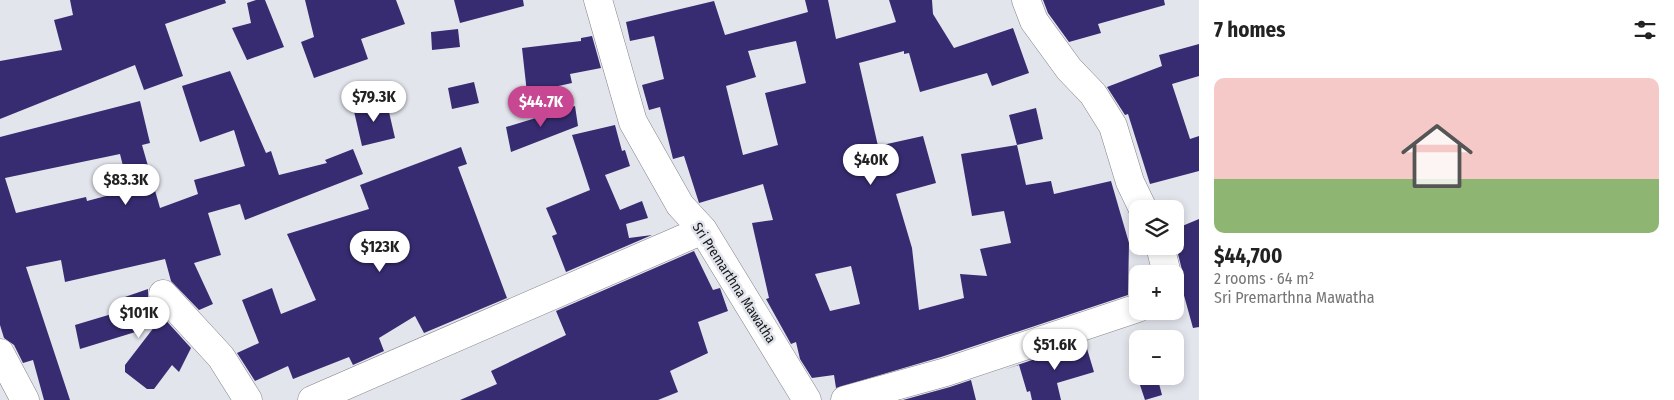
<!DOCTYPE html>
<meta charset="utf-8">
<style>
:root{--surface:#fff;--page:#f6f6f6;--text:#222;--muted:#767676;--accent:#c74792}
body{margin:0;font-family:"Fira Sans Condensed",sans-serif;background:var(--page);color:var(--text);height:100vh;display:flex;flex-direction:column;font-size:19px;white-space:nowrap}
*{box-sizing:border-box;margin:0}
p{font-size:16px;color:var(--muted)}
.icon{flex:none;width:28px;height:28px;fill:none;stroke:currentColor;stroke-width:2;stroke-linecap:round;stroke-linejoin:round}
.map{position:relative;flex:1;overflow:hidden}
.drawer{display:flex;flex-direction:column;background:var(--surface);width:475px}
.drawer>*{flex:none}
.buttons{position:absolute;left:1129px;top:200px;display:grid;gap:10px}
.buttons a{display:grid;place-items:center;width:55px;height:55px;border-radius:10px;background:var(--surface);box-shadow:0 2px 8px #0003;font-size:25px}
.price{position:absolute;translate:-50% -42px;padding:0 11px;border-radius:18px;background:#fff;color:#222;font-size:16px;line-height:32px;filter:drop-shadow(0 1px 2px #0008)}
.price::after{content:'';position:absolute;left:50%;top:30px;width:15px;height:11px;margin-left:-8px;background:inherit;clip-path:polygon(0 0,100% 0,50% 100%)}
.price.selected{background:var(--accent);color:#fff}
ul{padding:0;list-style:none}
li{display:grid;align-content:center;gap:10px;height:265px;padding:0 15px}
li span{display:grid;place-items:center;height:155px;border-radius:10px;color:#555}
li>.icon{margin-inline-start:auto}
span .icon{width:90px;height:90px;fill:#fffc;stroke-width:1}
li b{font-size:21px}
h2{display:flex;justify-content:space-between;align-items:center;height:60px;padding:0 15px;font-size:21px}
main{display:flex;flex:1;min-height:0}
.map>svg:first-child{display:block}
.building{fill:#372c71;fill-rule:evenodd}
.lines{fill:none;stroke-linecap:round;stroke-linejoin:round}
.minor-casing{stroke:#83848b;stroke-width:29}
.minor{stroke:#fff;stroke-width:28}
.labels{text-anchor:middle;dominant-baseline:central;stroke-width:5;stroke-linejoin:round;paint-order:stroke}
.street-label{font-size:14px;fill:#191a1c;stroke:#e3e5ed}
</style>
<main>
<div class="map">
<svg width="1199" height="400" viewBox="0 0 1199 400">
<rect width="100%" height="100%" fill="#e3e5ed"/>
<path class="building" d="M 70,0 L 225,0 L 226,3 L 165,24 L 183,76 L 144,90 L 135,65 L 0,119 L 0,61 L 62,50 L 54,20 L 73,15 Z
M 256,0 L 265,0 L 284,47 L 247,60 L 232,28 L 251,23 L 247,3 Z
M 305,0 L 396,0 L 405,24 L 361,39 L 368,59 L 314,78 L 301,42 L 314,37 Z
M 454,0 L 523,0 L 524,6 L 460,23 Z
M 805,0 L 828,0 L 836,39 L 896,22 L 889,0 L 932,0 L 933,14 L 954,48 L 1013,28 L 1029,73 L 992,86 L 987,73 L 920,92 L 909,53 L 904,54 L 904,51 L 859,63 L 878,146 L 923,136 L 936,183 L 896,194 L 912,248 L 919,310 L 964,298 L 960,274 L 987,276 L 980,249 L 1011,243 L 1004,211 L 972,216 L 961,154 L 1017,145 L 1009,115 L 1036,108 L 1043,139 L 1017,145 L 1026,185 L 1051,181 L 1054,194 L 1111,181 L 1129,243 L 1128,295 L 941,357 L 836,388 L 834,375 L 812,378 L 800,359 L 796,342 L 791,344 L 766,299 L 769,298 L 752,223 L 773,220 L 763,184 L 699,203 L 684,156 L 673,159 L 660,107 L 649,110 L 642,85 L 664,79 L 654,36 L 630,41 L 626,22 L 714,1 L 725,35 L 808,12 ZM 796,41 L 806,83 L 765,93 L 778,145 L 743,155 L 726,86 L 756,77 L 748,51 ZM 851,266 L 860,304 L 830,311 L 815,274 Z
M 1043,0 L 1164,0 L 1165,5 L 1098,24 L 1101,33 L 1069,42 L 1048,13 Z
M 458,29 L 460,47 L 432,50 L 431,32 Z
M 592,36 L 601,68 L 570,74 L 572,83 L 527,93 L 522,48 L 581,41 L 581,38 Z
M 1199,44 L 1199,76 L 1172,84 L 1190,139 L 1199,136 L 1199,171 L 1150,184 L 1128,114 L 1125,115 L 1107,87 L 1162,66 L 1159,55 Z
M 230,71 L 266,153 L 271,151 L 279,175 L 327,163 L 325,160 L 353,149 L 363,174 L 245,220 L 240,204 L 208,213 L 221,255 L 194,263 L 213,304 L 199,310 L 171,281 L 165,259 L 65,282 L 61,260 L 26,267 L 70,400 L 44,400 L 33,360 L 23,363 L 14,345 L 4,338 L 0,325 L 0,137 L 140,101 L 150,143 L 142,145 L 160,208 L 198,194 L 194,180 L 245,166 L 234,130 L 200,142 L 182,86 ZM 120,154 L 129,190 L 87,201 L 86,197 L 16,213 L 5,178 Z
M 474,82 L 479,103 L 452,109 L 448,88 Z
M 386,99 L 395,138 L 362,146 L 353,107 Z
M 575,106 L 578,126 L 511,152 L 506,127 Z
M 615,125 L 622,151 L 625,150 L 630,166 L 605,175 L 620,210 L 642,201 L 648,218 L 626,224 L 629,238 L 652,235 L 566,272 L 552,236 L 557,234 L 546,208 L 590,190 L 572,135 Z
M 461,147 L 467,164 L 458,167 L 507,298 L 424,333 L 415,316 L 379,338 L 384,351 L 353,365 L 349,357 L 293,379 L 288,366 L 255,381 L 237,353 L 259,343 L 242,300 L 272,288 L 281,314 L 316,300 L 287,234 L 369,209 L 360,185 Z
M 1199,219 L 1199,327 L 1193,328 L 1180,281 L 1182,270 L 1175,242 L 1175,229 Z
M 694,251 L 713,290 L 720,288 L 728,311 L 698,322 L 708,353 L 670,371 L 678,392 L 658,400 L 460,400 L 497,384 L 491,371 L 566,335 L 556,311 Z
M 148,289 L 148,297 L 152,305 L 191,348 L 179,372 L 172,365 L 154,389 L 147,389 L 125,372 L 125,365 L 155,326 L 80,349 L 75,325 L 125,310 L 122,298 Z
M 1085,342 L 1094,372 L 1057,383 L 1061,400 L 1032,400 L 1030,391 L 1027,392 L 1019,365 L 1003,370 Z
M 1137,376 L 1157,376 L 1162,395 L 1145,400 Z
M 971,380 L 976,400 L 903,400 L 950,387 Z"/>
<g class="lines">
<g class="minor-casing">
<path id="minor" d="M 598,0 L 633,122 L 680,205 L 703,230 L 807,400
M 1026,0 L 1034,21 L 1069,69 L 1093,94 L 1113,126 L 1130,182 L 1143,209
M 1160,246 L 1167,274
M 163,294 L 221,357 L 248,400
M 0,353 L 25,400
M 312,400 L 703,230
M 845,400 L 946,372 L 1138,308"/>
</g>
<use href="#minor" class="minor"/>
</g>
<g class="labels">
<g class="street-label">
<text transform="translate(734 283) rotate(57)">Sri Premarthna Mawatha</text>
</g>
</g>
</svg>
<div class="buttons">
<a><svg class="icon" aria-label="layers" viewBox="0 0 24 24"><path d="M12 4l9 5-9 5-9-5zM3 14l9 5 9-5"/></svg></a>
<a>+</a>
<a>−</a>
</div>
<b class="price" style="left:374px;top:123px">$79.3K</b>
<b class="price selected" style="left:541px;top:128px">$44.7K</b>
<b class="price" style="left:871px;top:186px">$40K</b>
<b class="price" style="left:126px;top:206px">$83.3K</b>
<b class="price" style="left:380px;top:273px">$123K</b>
<b class="price" style="left:139px;top:339px">$101K</b>
<b class="price" style="left:1055px;top:371px">$51.6K</b>
</div>
<section class="drawer">
<h2>7 homes<svg class="icon" aria-label="filters" viewBox="0 0 24 24"><path d="M4 7h16M4 17h16"/><circle cx="9" cy="7" r="2"/><circle cx="15" cy="17" r="2"/></svg></h2>
<ul>
<li><span style="background:linear-gradient(#f6c9c9 65%,#8fb573 0)"><svg class="icon" aria-label="home" viewBox="0 0 24 24"><path d="M3 11l9-7 9 7M6 9v11h12V9"/></svg></span><div><b>$44,700</b><p>2 rooms · 64 m²</p><p>Sri Premarthna Mawatha</p></div></li>
</ul>
</section>
</main>
